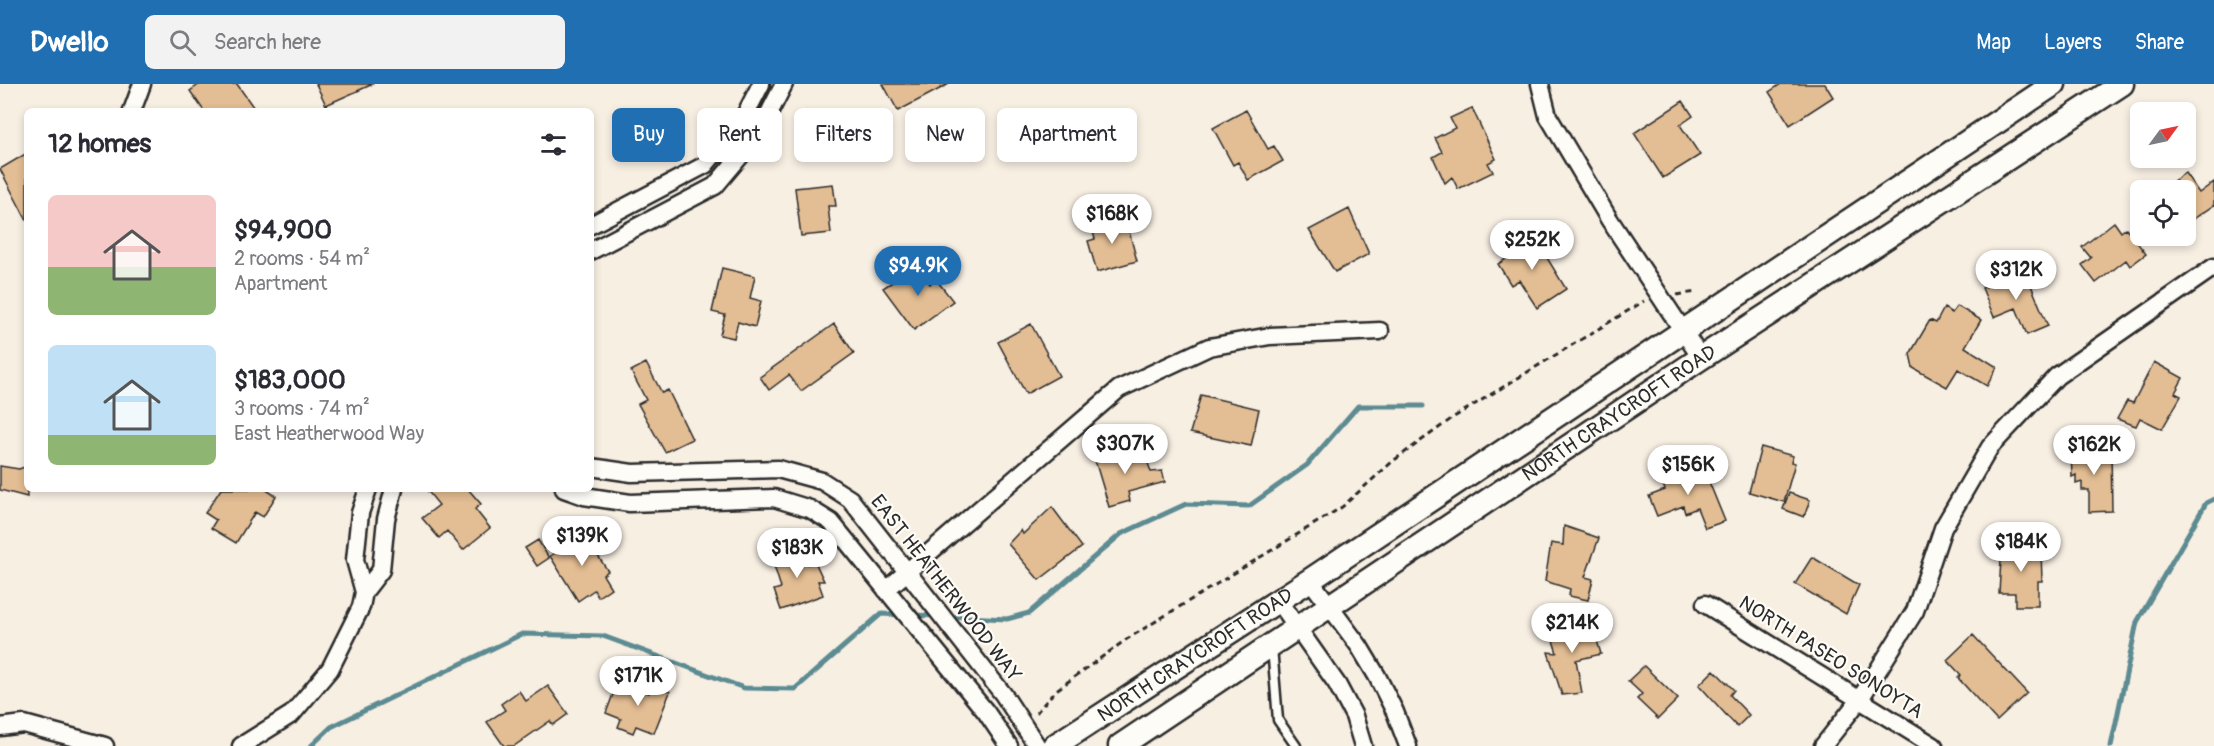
<!DOCTYPE html>
<meta charset="utf-8">
<style>
:root{--surface:#fff;--page:#f2f2f3;--text:#2b2b33;--muted:#7c7c81;--accent:#1f6fb2}
body{margin:0;font-family:Pangolin,sans-serif;background:var(--page);color:var(--text);height:100vh;display:flex;flex-direction:column;font-size:22px;white-space:nowrap}
*{box-sizing:border-box;margin:0}
p{font-size:20px;color:var(--muted)}
.icon{flex:none;width:33px;height:33px;fill:none;stroke:currentColor;stroke-width:2;stroke-linecap:round;stroke-linejoin:round}
.map{position:relative;flex:1;overflow:hidden}
.sheet{position:absolute;left:24px;top:24px;width:570px;height:384px;display:flex;flex-direction:column;background:var(--surface);border-radius:9px;box-shadow:0 3px 9px #0003}
.sheet>*{flex:none}
.hud{position:absolute;left:612px;top:24px;width:570px;height:54px;display:flex;gap:12px}
.needle{width:39px;rotate:57deg}
.fabs{position:absolute;left:2130px;top:18px;display:grid;gap:12px}
.fabs a{display:grid;place-items:center;width:66px;height:66px;border-radius:9px;background:var(--surface);box-shadow:0 3px 9px #0003;font-size:30px}
.price{position:absolute;translate:-50% -51px;padding:0 14px;border-radius:21px;background:#fff;color:#222;font-size:20px;line-height:39px;filter:drop-shadow(0 2px 3px #0008)}
.price::after{content:'';position:absolute;left:50%;top:36px;width:18px;height:14px;margin-left:-9px;background:inherit;clip-path:polygon(0 0,100% 0,50% 100%)}
.price.selected{background:var(--accent);color:#fff}
ul{padding:0;list-style:none}
li{display:flex;align-items:center;gap:18px;height:150px;padding:0 24px}
li span{display:grid;place-items:center;flex:none;width:168px;height:120px;border-radius:9px;color:#555}
li>.icon{margin-inline-start:auto}
span .icon{width:72px;height:72px;fill:#fffc;stroke-width:1}
li b{font-size:26px}
h2{display:flex;justify-content:space-between;align-items:center;height:72px;padding:0 24px;font-size:26px}
.chip{padding:0 21px;border-radius:9px;background:var(--surface);box-shadow:0 3px 9px #0003;font-size:21px;line-height:54px}
.chip.selected{background:var(--accent);color:#fff}
header{display:flex;align-items:center;gap:36px;box-sizing:border-box;height:84px;padding:0 30px;background:var(--accent);color:#fff}
header strong{font-size:28px}
nav{display:flex;gap:33px;margin-inline-start:auto;font-size:21px}
.search{width:420px;height:54px;background:var(--page);display:flex;align-items:center;gap:15px;box-sizing:border-box;padding:0 21px;border-radius:9px;color:var(--muted);font-size:22px}
.map>svg:first-child{display:block}
.lines{fill:none;stroke-linecap:round;stroke-linejoin:round}
.stream{stroke:#5c8b92;stroke-width:5}
.building{fill:#e3bd93;stroke:#2b2b2b;stroke-width:1.5}
.lane-casing{stroke:#2b2b2b;stroke-width:13}
.street-casing{stroke:#2b2b2b;stroke-width:21}
.secondary-casing{stroke:#2b2b2b;stroke-width:27}
.path{stroke:#2b2b2b;stroke-width:3;stroke-dasharray:6 4.5;stroke-linecap:butt}
.lane{stroke:#fdfcf7;stroke-width:8}
.street{stroke:#fdfcf7;stroke-width:16}
.secondary{stroke:#fdfcf7;stroke-width:22}
.labels{text-anchor:middle;dominant-baseline:central;stroke-width:4.5;stroke-linejoin:round;paint-order:stroke}
.street-label{font-size:20px;fill:#2b2b2b;stroke:#fdfcf7}
</style>
<header>
<strong>Dwello</strong>
<div class="search"><svg class="icon" aria-label="search" viewBox="0 0 24 24"><circle cx="10" cy="10" r="6"/><path d="M15 15l6 6"/></svg>Search here</div>
<nav><a>Map</a><a>Layers</a><a>Share</a></nav>
</header>
<div class="map">
<svg width="2214" height="662" viewBox="0 0 2214 662">
<rect width="100%" height="100%" fill="#f8efe3"/>
<filter id="ink" filterUnits="userSpaceOnUse"><feTurbulence type="fractalNoise" baseFrequency=".0167" numOctaves="2"/><feDisplacementMap in="SourceGraphic" scale="12" xChannelSelector="R" yChannelSelector="G"/><feConvolveMatrix kernelMatrix="1 2 1 2 8 2 1 2 1" color-interpolation-filters="sRGB"/></filter>
<g filter="url(#ink)">
<g class="lines">
<path class="stream" d="M 913,531 L 937,532
M 946,532 L 1007,535 L 1029,529 L 1121,450 L 1186,420 L 1249,422 L 1307,381 L 1358,322 L 1423,322
M 311,662 L 331,643 L 522,550 L 603,552 L 744,604 L 795,605 L 881,530 L 901,531
M 2111,662 L 2137,538 L 2206,419 L 2214,415"/>
</g>
<path class="building" d="M 200,0 L 237,0 L 256,27 L 204,27 L 190,7 Z
M 316,0 L 373,0 L 326,21 Z
M 883,0 L 949,0 L 898,27 Z
M 1781,0 L 1825,0 L 1833,13 L 1790,41 L 1769,8 Z
M 1683,17 L 1693,32 L 1680,41 L 1700,71 L 1663,94 L 1634,49 Z
M 1472,24 L 1496,75 L 1488,79 L 1493,88 L 1458,105 L 1452,93 L 1445,99 L 1433,73 L 1442,68 L 1435,54 L 1455,44 L 1450,34 Z
M 1246,26 L 1268,65 L 1274,62 L 1283,77 L 1248,96 L 1238,78 L 1233,81 L 1213,44 Z
M 27,69 L 27,137 L 0,85 Z
M 2185,89 L 2199,109 L 2214,98 L 2214,121 L 2186,140 L 2186,106 L 2160,106 Z
M 833,100 L 836,122 L 828,122 L 831,149 L 801,152 L 795,104 Z
M 1349,125 L 1369,170 L 1335,188 L 1309,146 Z
M 1125,132 L 1137,177 L 1097,188 L 1088,157 L 1095,155 L 1091,141 Z
M 2114,138 L 2121,148 L 2126,144 L 2146,170 L 2130,182 L 2126,176 L 2096,199 L 2082,181 L 2091,174 L 2082,163 Z
M 1532,149 L 1566,205 L 1537,224 L 1519,196 L 1511,201 L 1498,180 L 1514,170 L 1510,163 Z
M 917,182 L 930,200 L 935,194 L 953,217 L 914,246 L 883,204 Z
M 722,184 L 755,192 L 750,214 L 761,217 L 755,243 L 738,238 L 734,254 L 720,251 L 725,231 L 712,228 Z
M 2025,187 L 2048,242 L 2027,251 L 2016,224 L 1994,233 L 1982,204 Z
M 1957,222 L 1981,236 L 1965,263 L 1997,283 L 1987,302 L 1958,285 L 1947,303 L 1913,284 L 1910,270 L 1930,236 L 1936,239 L 1944,224 L 1952,229 Z
M 834,240 L 854,269 L 801,307 L 789,291 L 769,306 L 760,293 Z
M 1031,240 L 1059,292 L 1026,310 L 998,258 Z
M 2154,278 L 2183,294 L 2175,309 L 2181,312 L 2162,345 L 2140,334 L 2136,342 L 2117,335 L 2127,317 L 2133,319 Z
M 646,279 L 662,309 L 668,306 L 692,355 L 665,368 L 638,320 L 646,316 L 631,287 Z
M 1201,311 L 1259,325 L 1251,362 L 1190,349 Z
M 1131,363 L 1135,375 L 1145,370 L 1151,388 L 1162,387 L 1165,398 L 1128,408 L 1130,417 L 1109,423 L 1094,373 Z
M 1761,363 L 1793,372 L 1791,378 L 1795,379 L 1784,418 L 1749,408 Z
M 2071,365 L 2111,365 L 2112,427 L 2089,428 L 2089,406 L 2082,406 L 2082,398 L 2076,400 L 2076,391 L 2072,393 Z
M 1692,381 L 1696,392 L 1705,388 L 1725,437 L 1705,444 L 1697,424 L 1685,429 L 1683,422 L 1657,432 L 1649,412 L 1665,406 L 1660,393 Z
M 0,382 L 19,385 L 27,382 L 27,413 L 0,406 Z
M 221,405 L 265,405 L 276,412 L 263,433 L 255,428 L 236,459 L 211,444 L 216,436 L 205,429 Z
M 426,405 L 468,405 L 481,420 L 475,425 L 490,444 L 463,466 L 447,447 L 439,454 L 422,434 L 439,421 Z
M 1789,409 L 1810,416 L 1804,433 L 1783,425 Z
M 1052,423 L 1082,463 L 1039,496 L 1008,460 L 1021,446 L 1023,450 Z
M 1564,442 L 1599,454 L 1585,493 L 1593,495 L 1588,516 L 1569,512 L 1570,505 L 1545,497 L 1551,459 L 1563,461 Z
M 588,447 L 599,463 L 594,466 L 608,487 L 603,491 L 611,504 L 598,513 L 594,506 L 578,517 L 550,472 Z
M 538,456 L 549,474 L 537,482 L 525,464 Z
M 2002,459 L 2032,459 L 2032,467 L 2041,467 L 2042,497 L 2038,497 L 2038,522 L 2015,522 L 2015,509 L 1999,509 Z
M 803,464 L 808,480 L 815,478 L 824,497 L 818,497 L 823,511 L 781,526 L 774,506 L 781,504 L 772,475 Z
M 1812,473 L 1859,501 L 1846,530 L 1795,500 Z
M 1591,536 L 1601,570 L 1576,576 L 1582,609 L 1562,611 L 1548,568 L 1557,569 L 1550,547 Z
M 1973,551 L 2027,609 L 1997,637 L 1958,594 L 1961,591 L 1947,576 Z
M 1644,582 L 1678,615 L 1658,635 L 1637,615 L 1642,610 L 1628,597 Z
M 1714,586 L 1734,606 L 1730,611 L 1749,631 L 1737,643 L 1699,601 Z
M 618,597 L 649,609 L 652,601 L 670,608 L 654,649 L 636,642 L 633,649 L 618,643 L 621,635 L 606,629 Z
M 548,602 L 568,630 L 553,641 L 550,637 L 514,662 L 504,662 L 487,638 L 505,626 L 501,620 L 519,607 L 526,617 Z"/>
<g class="lines">
<g class="lane-casing">
<path id="lane" d="M 1272,563 L 1278,636 L 1296,662"/>
</g>
<g class="street-casing">
<path id="street" d="M 1540,0 L 1548,32 L 1609,135 L 1701,274
M 132,27 L 142,0
M 591,141 L 705,81 L 742,37 L 761,0
M 591,167 L 715,102 L 758,51 L 784,0
M 591,383 L 632,389 L 778,385 L 822,397 L 850,415 L 1003,610 L 1037,662
M 564,405 L 584,412 L 630,419 L 774,414 L 810,425 L 831,438 L 986,628 L 1009,662
M 1310,496 L 1359,562 L 1377,592 L 1395,628 L 1408,662
M 886,506 L 1119,305 L 1209,263 L 1270,252 L 1380,247
M 364,508 L 355,476 L 360,429 L 368,405
M 1278,516 L 1337,600 L 1354,632 L 1363,662
M 1705,520 L 1934,662
M 0,643 L 24,640 L 105,662
M 241,662 L 292,630 L 330,585 L 361,523 L 364,508 L 381,486 L 386,435 L 394,405
M 1823,662 L 1860,615 L 1915,527 L 1943,444 L 1990,363 L 2057,292 L 2214,183"/>
</g>
<g class="secondary-casing">
<g id="secondary">
<path id="s1" d="M 1054,662 L 1310,496 L 2054,0"/>
<path id="s2" d="M 1120,662 L 1701,274 L 2122,0"/>
</g>
</g>
<path class="path" d="M 1677,211 L 1696,208
M 1036,629 L 1055,607 L 1127,555 L 1342,423 L 1393,377 L 1454,333 L 1644,217"/>
<use href="#lane" class="lane"/>
<use href="#street" class="street"/>
<use href="#secondary" class="secondary"/>
</g>
</g>
<g class="labels">
<g class="street-label">
<text stroke="none"><textPath href="#s2" startOffset="600">NORTH CRAYCROFT ROAD</textPath></text>
<text transform="translate(946 504) rotate(52)">EAST HEATHERWOOD WAY</text>
<text stroke="none"><textPath href="#s1" startOffset="168">NORTH CRAYCROFT ROAD</textPath></text>
<text transform="translate(1831 573) rotate(32)">NORTH PASEO SONOYTA</text>
</g>
</g>
</svg>
<div class="fabs">
<a><svg class="needle" viewBox="-14 -14 28 28"><path d="M0-13l5 13h-10z" fill="#e53935"/><path d="M0 13l5-13h-10z" fill="#7c7c81"/></svg></a>
<a><svg class="icon" aria-label="locate" viewBox="0 0 24 24"><circle cx="12" cy="12" r="6"/><path d="M12 2v4M12 18v4M2 12h4M18 12h4"/></svg></a>
</div>
<b class="price" style="left:1112px;top:161px">$168K</b>
<b class="price" style="left:1532px;top:187px">$252K</b>
<b class="price selected" style="left:918px;top:213px">$94.9K</b>
<b class="price" style="left:2016px;top:217px">$312K</b>
<b class="price" style="left:1125px;top:391px">$307K</b>
<b class="price" style="left:2094px;top:392px">$162K</b>
<b class="price" style="left:1688px;top:412px">$156K</b>
<b class="price" style="left:582px;top:483px">$139K</b>
<b class="price" style="left:2021px;top:489px">$184K</b>
<b class="price" style="left:797px;top:495px">$183K</b>
<b class="price" style="left:1572px;top:570px">$214K</b>
<b class="price" style="left:638px;top:623px">$171K</b>
<div class="hud">
<a class="chip selected">Buy</a>
<a class="chip">Rent</a>
<a class="chip">Filters</a>
<a class="chip">New</a>
<a class="chip">Apartment</a>
</div>
<section class="sheet">
<h2>12 homes<svg class="icon" aria-label="filters" viewBox="0 0 24 24"><path d="M4 7h16M4 17h16"/><circle cx="9" cy="7" r="2"/><circle cx="15" cy="17" r="2"/></svg></h2>
<ul>
<li><span style="background:linear-gradient(#f6c9c9 60%,#8fb573 0)"><svg class="icon" aria-label="home" viewBox="0 0 24 24"><path d="M3 11l9-7 9 7M6 9v11h12V9"/></svg></span><div><b>$94,900</b><p>2 rooms · 54 m²</p><p>Apartment</p></div></li>
<li><span style="background:linear-gradient(#bfe0f5 75%,#8fb573 0)"><svg class="icon" aria-label="home" viewBox="0 0 24 24"><path d="M3 11l9-7 9 7M6 9v11h12V9"/></svg></span><div><b>$183,000</b><p>3 rooms · 74 m²</p><p>East Heatherwood Way</p></div></li>
</ul>
</section>
</div>
